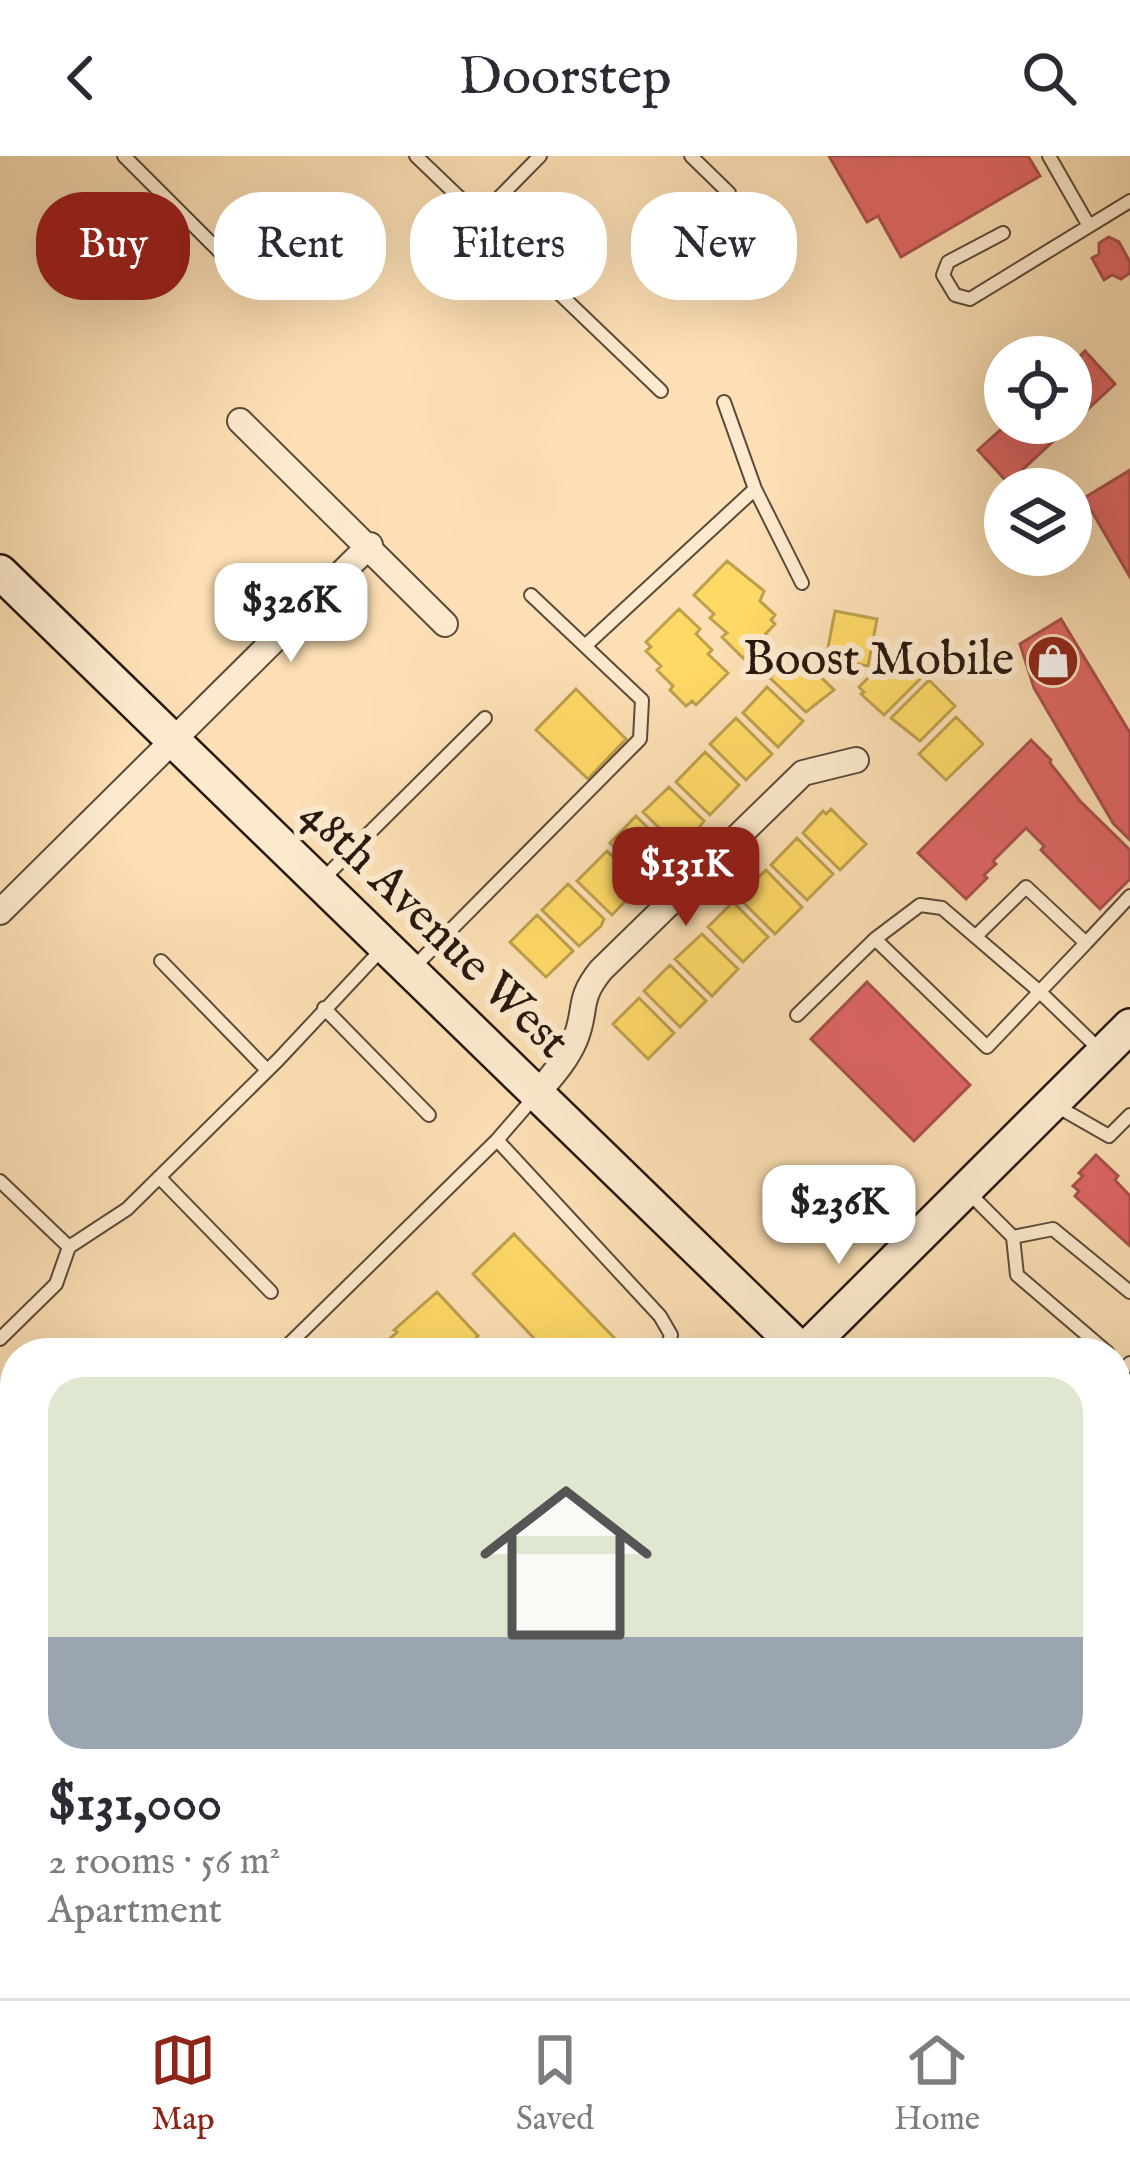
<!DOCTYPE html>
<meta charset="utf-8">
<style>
:root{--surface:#fff;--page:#f7f7f7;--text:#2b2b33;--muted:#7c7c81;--line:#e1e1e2;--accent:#8f2418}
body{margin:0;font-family:"IM FELL English",serif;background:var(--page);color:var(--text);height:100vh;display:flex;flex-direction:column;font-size:45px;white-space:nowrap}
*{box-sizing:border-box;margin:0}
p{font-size:39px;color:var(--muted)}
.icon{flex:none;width:66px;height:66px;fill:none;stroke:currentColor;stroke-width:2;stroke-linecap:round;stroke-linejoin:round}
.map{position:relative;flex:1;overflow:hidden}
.side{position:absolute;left:0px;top:1182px;width:1131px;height:660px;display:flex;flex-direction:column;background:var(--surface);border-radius:48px 48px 0 0;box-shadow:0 12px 48px #0002}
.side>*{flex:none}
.banner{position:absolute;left:36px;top:36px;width:1059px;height:108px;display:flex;gap:24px}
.tools{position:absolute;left:984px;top:180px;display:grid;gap:24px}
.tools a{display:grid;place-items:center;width:108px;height:108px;border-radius:50%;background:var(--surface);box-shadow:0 12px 48px #0002;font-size:60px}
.price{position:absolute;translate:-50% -102px;padding:0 27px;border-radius:24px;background:#fff;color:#222;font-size:39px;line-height:78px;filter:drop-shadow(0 3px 6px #0008)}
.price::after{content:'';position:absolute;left:50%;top:72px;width:36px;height:27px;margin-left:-18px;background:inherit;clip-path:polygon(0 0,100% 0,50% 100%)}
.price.selected{background:var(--accent);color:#fff}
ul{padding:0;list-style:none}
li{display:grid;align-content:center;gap:24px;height:636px;padding:0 48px}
li span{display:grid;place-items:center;height:372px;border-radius:36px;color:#555}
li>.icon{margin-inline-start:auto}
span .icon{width:216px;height:216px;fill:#fffc;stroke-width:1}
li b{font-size:51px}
.pill{padding:0 42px;border-radius:48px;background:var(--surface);box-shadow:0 12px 48px #0002;font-size:42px;line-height:108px}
.pill.selected{background:var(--accent);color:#fff}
header{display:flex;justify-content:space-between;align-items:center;height:156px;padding:0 48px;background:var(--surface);font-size:54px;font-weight:600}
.tab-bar{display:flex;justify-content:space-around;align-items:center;height:168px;border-top:3px solid var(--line);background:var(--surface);font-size:33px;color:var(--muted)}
.tab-bar a{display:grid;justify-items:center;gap:6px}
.tab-bar .selected{color:var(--accent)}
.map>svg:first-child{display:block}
.homes{fill:#ffd966;stroke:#be9f4c;stroke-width:3}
.shops{fill:#e06666;stroke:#a84f4c;stroke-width:3}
.offices{fill:#8e7cc3;stroke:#6f5e8d;stroke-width:3}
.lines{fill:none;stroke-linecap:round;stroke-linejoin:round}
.lane-casing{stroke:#5c4a38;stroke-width:16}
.street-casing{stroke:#5c4a38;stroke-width:28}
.secondary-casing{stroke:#27190f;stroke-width:38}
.lane{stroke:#fdeace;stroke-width:12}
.street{stroke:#fdeace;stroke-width:24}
.secondary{stroke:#fdeace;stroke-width:33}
.labels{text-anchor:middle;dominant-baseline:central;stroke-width:12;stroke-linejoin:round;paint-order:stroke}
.poi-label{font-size:48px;fill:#27190f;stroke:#fdeace;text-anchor:end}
.street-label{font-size:48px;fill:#27190f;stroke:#fdeace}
</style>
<header><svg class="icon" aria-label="back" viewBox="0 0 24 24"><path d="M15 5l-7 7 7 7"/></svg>Doorstep<svg class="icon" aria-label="search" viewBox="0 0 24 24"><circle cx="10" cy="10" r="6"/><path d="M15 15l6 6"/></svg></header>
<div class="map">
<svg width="1130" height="1842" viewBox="0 0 1130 1842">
<rect width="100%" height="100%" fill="#fcdfb4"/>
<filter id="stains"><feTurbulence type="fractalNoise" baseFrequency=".00167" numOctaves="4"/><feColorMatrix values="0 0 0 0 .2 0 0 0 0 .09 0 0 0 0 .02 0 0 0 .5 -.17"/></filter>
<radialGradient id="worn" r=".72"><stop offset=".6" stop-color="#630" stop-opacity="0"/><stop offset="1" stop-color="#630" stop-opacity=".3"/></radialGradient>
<path class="homes" d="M 727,405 L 764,435 L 760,445 L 775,459 L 771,464 L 775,468 L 743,502 L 722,481 L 727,477 L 710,462 L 714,458 L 694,439 Z
M 679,453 L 700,473 L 696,478 L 712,494 L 708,498 L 728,517 L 696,549 L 692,545 L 686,550 L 670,534 L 673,530 L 657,514 L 661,510 L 646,495 L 651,491 L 646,486 Z
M 835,455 L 877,463 L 868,510 L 826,502 Z
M 795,496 L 834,534 L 806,556 L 770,522 Z
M 894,496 L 921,522 L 884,559 L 861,538 L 864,536 L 859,531 Z
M 929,524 L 955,550 L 920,585 L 891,562 Z
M 767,531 L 803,565 L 778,591 L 743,557 Z
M 576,533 L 626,583 L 588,623 L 536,574 Z
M 956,561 L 983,588 L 946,624 L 919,598 Z
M 736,562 L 772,598 L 746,624 L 710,588 Z
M 705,596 L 739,629 L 710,659 L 676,626 Z
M 669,631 L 704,665 L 682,694 L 643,656 Z
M 831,653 L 866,688 L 840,714 L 803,677 L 823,655 L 826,658 Z
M 636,660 L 672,696 L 646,722 L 610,687 Z
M 797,682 L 833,718 L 807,744 L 771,709 Z
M 607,695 L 641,729 L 612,759 L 577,725 Z
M 766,714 L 802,751 L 775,778 L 738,741 Z
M 568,728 L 604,763 L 601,770 L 579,790 L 542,754 Z
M 733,746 L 768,781 L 743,806 L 708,771 Z
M 537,759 L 573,795 L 546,821 L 510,786 Z
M 702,778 L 738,813 L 712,840 L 675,803 Z
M 670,809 L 706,845 L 680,871 L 644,835 Z
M 639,842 L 674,877 L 648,903 L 613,868 Z
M 514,1078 L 625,1193 L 622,1197 L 548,1197 L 473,1118 Z
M 437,1136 L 478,1180 L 460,1197 L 375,1197 L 397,1176 L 394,1174 Z
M 287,1827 L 303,1827 L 313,1842 L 263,1842 Z"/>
<path class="shops" d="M 829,0 L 1028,0 L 1040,20 L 901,101 L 878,60 L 867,66 Z
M 1109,81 L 1119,86 L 1130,106 L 1130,117 L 1121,123 L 1112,119 L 1104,124 L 1092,102 L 1099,98 L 1099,87 Z
M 1085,195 L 1115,228 L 1008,327 L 978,294 L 1008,267 L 1071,267 L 1071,209 Z
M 1130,314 L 1130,421 L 1084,342 Z
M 1061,463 L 1130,577 L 1130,684 L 1113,667 L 1034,532 L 1020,488 Z
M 1031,584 L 1051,604 L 1050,607 L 1080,645 L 1130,694 L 1130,723 L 1100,753 L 1041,694 L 1044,690 L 1026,672 L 993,705 L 996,708 L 984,719 L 987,722 L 966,743 L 918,697 Z
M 867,826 L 970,929 L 914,985 L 811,883 Z
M 1096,999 L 1118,1020 L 1115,1024 L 1130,1040 L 1130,1090 L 1075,1040 L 1079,1035 L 1073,1030 L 1083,1020 L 1079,1017 Z
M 0,1764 L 15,1779 L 15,1791 L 0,1806 Z"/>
<path class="offices" d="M 1130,1254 L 1130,1376 L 1116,1389 L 1116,1275 Z"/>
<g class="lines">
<g class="lane-casing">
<path id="lane" d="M 124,0 L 221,97
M 416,0 L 661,235
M 691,0 L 729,37
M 1049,0 L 1089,70
M 479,62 L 540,0
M 1003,77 L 948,106 L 943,119 L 955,139 L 970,143 L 1130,45
M 755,333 L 802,427
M 585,490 L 755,333 L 724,246
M 323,723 L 485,562
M 875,783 L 987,891 L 1086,787 L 1026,731 L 976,780
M 1086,787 L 1130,740
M 161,805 L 267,914
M 414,811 L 640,583 L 642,544 L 531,439
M 324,852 L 429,959
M 797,859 L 875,783 L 920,749 L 942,752 L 1040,836 L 1102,896
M 1053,948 L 1109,980 L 1130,959
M 497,984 L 536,939
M 159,1021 L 271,1136
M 0,1025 L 69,1091
M 969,1037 L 1013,1081 L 1053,1073 L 1130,1136
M 1013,1081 L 1017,1119 L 1108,1197
M 0,1183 L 56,1128 L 69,1091 L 127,1053 L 278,904 L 382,793
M 280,1197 L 497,984 L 660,1160 L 671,1179 L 666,1197
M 1116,1220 L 1130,1207
M 0,1263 L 15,1279
M 1116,1416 L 1130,1405
M 0,1472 L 15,1458
M 0,1556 L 15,1572"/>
</g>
<g class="street-casing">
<path id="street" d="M 240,265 L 445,468
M 0,756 L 370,389
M 536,939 C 551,921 566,905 575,884 C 588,852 576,845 601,814 L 803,617 L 856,604
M 1116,1516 L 1130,1530
M 196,1827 L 211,1842"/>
</g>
<g class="secondary-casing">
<path id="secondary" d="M 0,416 L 803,1196
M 802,1197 L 1130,870
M 126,1842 L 141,1827"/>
</g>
<use href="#lane" class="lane"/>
<use href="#street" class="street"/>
<use href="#secondary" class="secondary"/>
</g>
<defs>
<g id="shop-disc" transform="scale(2.7)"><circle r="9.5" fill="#8f2418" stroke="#fdeace"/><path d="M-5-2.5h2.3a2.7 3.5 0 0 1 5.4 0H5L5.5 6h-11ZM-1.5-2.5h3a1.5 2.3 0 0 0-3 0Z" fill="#fff"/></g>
</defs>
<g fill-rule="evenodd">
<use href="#shop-disc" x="1053" y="505"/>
</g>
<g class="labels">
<g class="poi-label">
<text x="1014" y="505">Boost Mobile</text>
</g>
<g class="street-label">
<text transform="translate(434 773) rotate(44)">48th Avenue West</text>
</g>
</g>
<rect width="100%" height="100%" filter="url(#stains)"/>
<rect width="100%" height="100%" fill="url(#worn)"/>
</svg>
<div class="tools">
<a><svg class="icon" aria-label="locate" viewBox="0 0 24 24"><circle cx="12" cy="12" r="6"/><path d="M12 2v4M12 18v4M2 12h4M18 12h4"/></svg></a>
<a><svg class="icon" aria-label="layers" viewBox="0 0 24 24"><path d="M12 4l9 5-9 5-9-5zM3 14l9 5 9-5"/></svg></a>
</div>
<b class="price" style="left:291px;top:509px">$326K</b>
<b class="price selected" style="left:686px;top:773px">$131K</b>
<b class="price" style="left:839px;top:1111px">$236K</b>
<div class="banner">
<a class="pill selected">Buy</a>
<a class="pill">Rent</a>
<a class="pill">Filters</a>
<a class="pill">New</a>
</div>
<section class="side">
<ul>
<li><span style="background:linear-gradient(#dfe7d0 70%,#9aa5b1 0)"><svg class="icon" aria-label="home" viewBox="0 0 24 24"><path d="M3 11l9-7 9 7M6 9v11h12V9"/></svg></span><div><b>$131,000</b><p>2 rooms · 56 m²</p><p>Apartment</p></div></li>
</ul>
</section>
</div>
<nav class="tab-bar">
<a class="selected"><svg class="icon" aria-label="map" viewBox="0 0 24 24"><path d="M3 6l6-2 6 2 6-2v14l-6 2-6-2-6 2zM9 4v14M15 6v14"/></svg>Map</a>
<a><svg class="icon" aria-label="saved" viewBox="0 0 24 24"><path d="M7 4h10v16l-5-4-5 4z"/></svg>Saved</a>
<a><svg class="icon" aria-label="home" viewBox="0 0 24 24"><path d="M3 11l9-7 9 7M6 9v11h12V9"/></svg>Home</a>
</nav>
